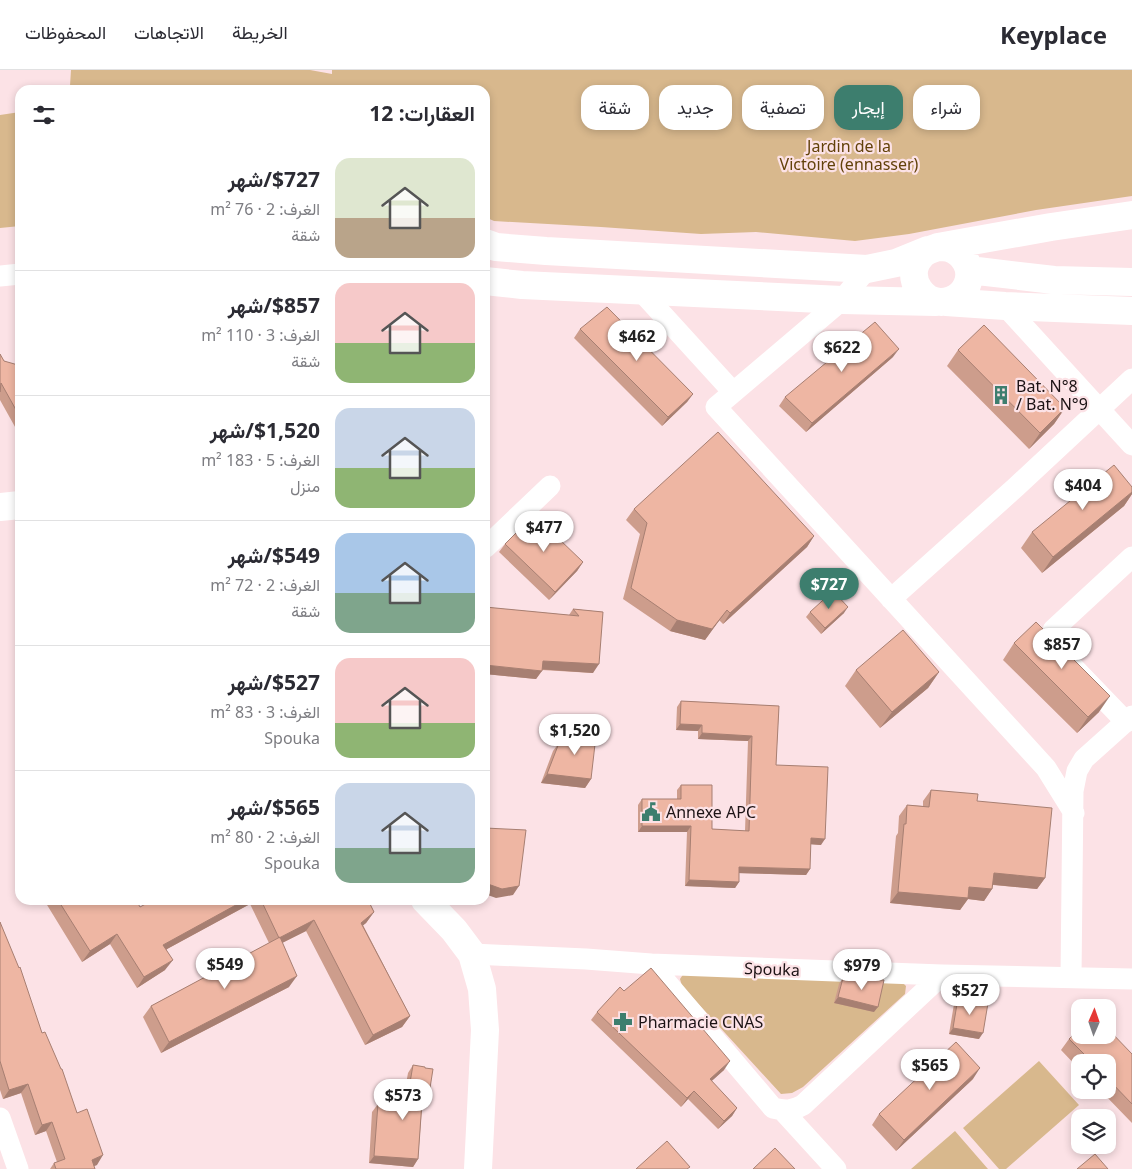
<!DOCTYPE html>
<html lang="ar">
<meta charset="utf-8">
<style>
:root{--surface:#fff;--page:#f7f7f7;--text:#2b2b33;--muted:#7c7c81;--line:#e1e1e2;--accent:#3d7e6e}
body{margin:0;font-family:"Noto Sans",Vazirmatn,sans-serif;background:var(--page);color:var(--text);direction:rtl;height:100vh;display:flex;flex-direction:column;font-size:19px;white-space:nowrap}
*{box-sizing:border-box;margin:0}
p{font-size:16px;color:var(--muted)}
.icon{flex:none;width:28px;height:28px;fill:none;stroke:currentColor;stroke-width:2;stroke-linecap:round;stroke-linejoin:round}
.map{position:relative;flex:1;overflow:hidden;direction:ltr}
.sheet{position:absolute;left:15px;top:15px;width:475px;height:820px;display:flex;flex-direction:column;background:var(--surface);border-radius:15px;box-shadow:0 2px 8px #0003;direction:rtl}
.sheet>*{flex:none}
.guide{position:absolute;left:505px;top:15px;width:475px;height:45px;direction:rtl;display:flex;gap:10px}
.needle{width:32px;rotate:2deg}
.controls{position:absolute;left:1071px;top:929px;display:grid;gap:10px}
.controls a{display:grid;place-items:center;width:45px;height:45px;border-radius:10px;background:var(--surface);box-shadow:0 2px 8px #0003;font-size:25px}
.price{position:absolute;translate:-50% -42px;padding:0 11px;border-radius:18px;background:#fff;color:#222;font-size:16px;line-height:32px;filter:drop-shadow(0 1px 2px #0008)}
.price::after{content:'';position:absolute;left:50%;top:30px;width:15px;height:11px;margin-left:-8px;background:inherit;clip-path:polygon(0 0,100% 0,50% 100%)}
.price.on{background:var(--accent);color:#fff}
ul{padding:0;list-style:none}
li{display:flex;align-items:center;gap:15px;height:125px;padding:0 15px}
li+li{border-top:1px solid var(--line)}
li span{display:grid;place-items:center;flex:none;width:140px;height:100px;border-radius:15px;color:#555}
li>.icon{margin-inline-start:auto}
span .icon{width:60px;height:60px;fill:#fffc;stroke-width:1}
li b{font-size:21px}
h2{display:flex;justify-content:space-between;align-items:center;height:60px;padding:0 15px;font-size:21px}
.tag{padding:0 18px;border-radius:15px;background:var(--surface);box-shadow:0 2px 8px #0003;font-size:18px;line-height:45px}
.tag.on{background:var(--accent);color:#fff}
header{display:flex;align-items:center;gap:30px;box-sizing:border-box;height:70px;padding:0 25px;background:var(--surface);border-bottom:1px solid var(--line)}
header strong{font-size:24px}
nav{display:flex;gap:28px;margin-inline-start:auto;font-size:18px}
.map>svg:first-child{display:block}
.green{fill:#d8b88d}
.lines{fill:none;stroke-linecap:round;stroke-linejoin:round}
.street{stroke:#fff;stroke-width:21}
.secondary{stroke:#fff;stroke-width:28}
.wall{fill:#cd9d8c}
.shaded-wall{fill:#a77f72}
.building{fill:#eeb6a3;stroke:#a77f72}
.labels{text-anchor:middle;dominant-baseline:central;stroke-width:4.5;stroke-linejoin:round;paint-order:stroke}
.park-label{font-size:16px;fill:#624109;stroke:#fce2e6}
.poi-label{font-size:16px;fill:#1c1315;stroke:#fce2e6;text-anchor:start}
.street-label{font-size:16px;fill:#1c1315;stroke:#fce2e6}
</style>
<header>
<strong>Keyplace</strong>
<nav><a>الخريطة</a><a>الاتجاهات</a><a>المحفوظات</a></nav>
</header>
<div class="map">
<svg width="1132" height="1099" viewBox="0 0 1132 1099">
<rect width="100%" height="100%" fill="#fce2e6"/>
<path class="green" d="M 71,0 L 310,0 L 332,4 L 332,0 L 1132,0 L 1132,126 L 1036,140 L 909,164 L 855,171 L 756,162 L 701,164 L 601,157 L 494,151 L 485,147 L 485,20 L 66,20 L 70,16 Z
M 20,42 L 20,156 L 0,158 L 0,45 Z
M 684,903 L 900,910 L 906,916 L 905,924 L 803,1017 L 792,1023 L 781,1024 L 682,916 L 680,909 Z
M 1039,991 L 1079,1035 L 1006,1099 L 999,1099 L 963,1058 Z
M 955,1061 L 988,1099 L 911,1099 Z"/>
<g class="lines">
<path class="street" d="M 867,199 L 842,230 L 716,337 L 1046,698 L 1074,743
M 0,206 L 20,204
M 641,221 L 733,322
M 1005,236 L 1132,375
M 485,478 L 550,416
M 891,529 L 1016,417 L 1132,309
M 1126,652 L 1052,575 L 1053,560 L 1132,487
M 472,884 L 586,889 L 651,894 L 942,905 L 1132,909
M 651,894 L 773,1038 C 785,1041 792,1041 803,1035 L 942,905
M 1071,907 L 1073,721 L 1077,701 L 1084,689 L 1132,646
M 783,1041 L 836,1099
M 0,1048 L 18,1099"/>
<path class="secondary" d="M 485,173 L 496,177 L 546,181 L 867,199 L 896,193 L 928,180
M 938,177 C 941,177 945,177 949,178 C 964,183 974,199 967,215 C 964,222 959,227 951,230 C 925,240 902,207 921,186 C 925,181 932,179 938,177 L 1051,157 L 1132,145
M 969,200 L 1054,210 L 1132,212
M 485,211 L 522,215 L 842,230 L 936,232
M 946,232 L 1005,236 L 1132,241
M 0,437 L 20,435
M 425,830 L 454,860 L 472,884 L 482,919 L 485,960 L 478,1099"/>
</g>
<path class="wall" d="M 580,259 L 693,324 L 687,332 L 662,356 L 574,268 Z
M 958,280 L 1065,338 L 1054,354 L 1029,379 L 947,296 Z
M 0,284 L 4,291 L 20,297 L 20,364 L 19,364 L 0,330 Z
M 893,287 L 806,362 L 779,336 L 785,327 Z
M 1132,417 L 1132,424 L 1124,436 L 1042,503 L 1021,478 L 1032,462 Z
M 634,439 L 814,466 L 807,477 L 723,554 L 719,550 L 705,570 L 670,561 L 623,529 L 640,464 L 626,450 Z
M 505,474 L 583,492 L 577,501 L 549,530 L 499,482 Z
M 485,537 L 569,545 L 573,539 L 603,542 L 593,603 L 542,600 L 536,609 L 485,604 Z
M 810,542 L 844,543 L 821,564 L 806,547 Z
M 1014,573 L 1099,642 L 1077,663 L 1003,590 Z
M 856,600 L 939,602 L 928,618 L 880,658 L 845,616 Z
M 681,631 L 779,636 L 776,695 L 821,775 L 810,774 L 810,799 L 806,805 L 739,803 L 739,812 L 735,818 L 685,816 L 687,762 L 638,762 L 638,735 L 642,729 L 677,729 L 677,720 L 681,715 L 712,759 L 745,761 L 748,671 L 698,669 L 698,661 L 676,660 L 677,637 Z
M 559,673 L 591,709 L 585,718 L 541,713 L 553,681 Z
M 931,720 L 977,731 L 1045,808 L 1037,819 L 993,815 L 992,819 L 984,831 L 968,829 L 960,840 L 890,833 L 896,766 L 898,763 L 899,746 L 907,735 L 923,736 L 923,731 Z
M 44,830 L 136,830 L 140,837 L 176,830 L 368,830 L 374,842 L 366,853 L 363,855 L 410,946 L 402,957 L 365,975 L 306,861 L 282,873 L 289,917 L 161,983 L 143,947 L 151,936 L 269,873 L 250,834 L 167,879 L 165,900 L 137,918 L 110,874 L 82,892 Z
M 0,852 L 42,963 L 77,1043 L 97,1095 L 94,1096 L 95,1099 L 50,1099 L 54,1093 L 57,1092 L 46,1061 L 35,1065 L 21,1023 L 3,1029 L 0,1020 Z
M 843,908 L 874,942 L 834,933 L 839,914 Z
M 624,921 L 724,1000 L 711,1011 L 737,1038 L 732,1046 L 718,1059 L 688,1029 L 681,1037 L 591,950 L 597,942 Z
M 958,928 L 979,969 L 949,964 L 954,934 Z
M 1069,969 L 1132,984 L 1132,1053 L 1100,1020 L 1108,1020 L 1108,992 L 1080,992 L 1080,1000 L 1061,980 Z
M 413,995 L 425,1026 L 423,1025 L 418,1089 L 413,1097 L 369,1093 L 372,1042 L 378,1034 L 402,1036 L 408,1003 Z
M 973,1009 L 896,1081 L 872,1055 L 879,1044 Z"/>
<path class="shaded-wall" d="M 899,279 L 893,287 L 806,362 L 812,353 Z
M 693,324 L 687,332 L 662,356 L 668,347 Z
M 1065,338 L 1054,354 L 1029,379 L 1040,363 Z
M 1132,422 L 1132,424 L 1124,436 L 1042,503 L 1053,487 Z
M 814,466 L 807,477 L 723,554 L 730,543 Z
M 583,492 L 577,501 L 549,530 L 555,522 Z
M 848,537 L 844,543 L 821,564 L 825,558 Z
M 727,540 L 705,570 L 670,561 L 677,550 Z
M 543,591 L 599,594 L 593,603 L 537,599 Z
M 485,595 L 542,601 L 536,609 L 485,604 Z
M 939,602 L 928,618 L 880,658 L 892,642 Z
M 1110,626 L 1099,642 L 1077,663 L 1088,647 Z
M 680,654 L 702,655 L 698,661 L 676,660 Z
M 702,663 L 752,666 L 748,671 L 698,669 Z
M 547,704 L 591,709 L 585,718 L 541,713 Z
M 642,756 L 691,756 L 687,762 L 638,762 Z
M 811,768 L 825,769 L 821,775 L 807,774 Z
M 739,797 L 810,799 L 806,805 L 735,803 Z
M 994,803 L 1045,808 L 1037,819 L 986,814 Z
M 689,810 L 739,812 L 735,818 L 685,816 Z
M 485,813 L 519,816 L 513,825 L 496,828 L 485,824 Z
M 969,817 L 992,819 L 984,831 L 968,829 L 960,840 L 890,833 L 898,822 Z
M 245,830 L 252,830 L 250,834 L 156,885 L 163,875 Z
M 374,842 L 366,853 L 354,863 L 361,853 Z
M 314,850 L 306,861 L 272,878 L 279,868 Z
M 117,864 L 110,874 L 82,892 L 90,881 Z
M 173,890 L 165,900 L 137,918 L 144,907 Z
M 297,906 L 289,917 L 161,983 L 169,972 Z
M 838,927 L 878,937 L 874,942 L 834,933 Z
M 410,946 L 402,957 L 365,975 L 373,965 Z
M 953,958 L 983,963 L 979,969 L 949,964 Z
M 730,991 L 724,1000 L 704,1018 L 710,1009 Z
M 980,998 L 973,1009 L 896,1081 L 904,1070 Z
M 28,1014 L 21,1023 L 3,1029 L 9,1020 Z
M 423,1017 L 430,1018 L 425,1026 L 418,1024 Z
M 694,1021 L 688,1029 L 681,1037 L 687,1028 Z
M 737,1038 L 732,1046 L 718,1059 L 724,1051 Z
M 52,1052 L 46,1061 L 35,1065 L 42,1055 Z
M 103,1085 L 97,1095 L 85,1099 L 92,1090 Z
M 374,1086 L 418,1089 L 413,1097 L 369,1093 Z"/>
<path class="building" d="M 607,237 L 693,324 L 668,347 L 580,259 Z
M 875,252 L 899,279 L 812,353 L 785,327 Z
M 984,255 L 1065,338 L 1040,363 L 958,280 Z
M 0,284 L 4,291 L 18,295 L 20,297 L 20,347 L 1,313 L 0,322 Z
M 718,362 L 814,466 L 730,543 L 727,540 L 712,559 L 677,550 L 631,518 L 647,453 L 634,439 Z
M 1114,395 L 1132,417 L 1132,422 L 1053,487 L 1032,462 Z
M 534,445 L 583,492 L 555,522 L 505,474 Z
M 833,521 L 848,537 L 825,558 L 810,542 Z
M 485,537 L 579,546 L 573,539 L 603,542 L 599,594 L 543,591 L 542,601 L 485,595 Z
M 1036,552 L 1110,626 L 1088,647 L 1014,573 Z
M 903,560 L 939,602 L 892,642 L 856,600 Z
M 681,631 L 779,636 L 776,695 L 828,697 L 825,769 L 811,768 L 810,799 L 739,797 L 739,812 L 689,810 L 691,756 L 642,756 L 642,729 L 681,729 L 681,715 L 712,715 L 712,759 L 749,761 L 752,666 L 702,663 L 702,655 L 680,654 Z
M 597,657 L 591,709 L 547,704 L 559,673 L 580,661 Z
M 931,720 L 978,724 L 977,731 L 1052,738 L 1045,808 L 994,803 L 992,819 L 969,817 L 968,828 L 898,822 L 904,754 L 906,754 L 907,735 L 929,737 Z
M 485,758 L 526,760 L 519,816 L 502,819 L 485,813 Z
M 58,830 L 136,830 L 140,837 L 153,830 L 245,830 L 163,875 L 173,890 L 144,907 L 117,864 L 90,881 Z
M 261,830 L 368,830 L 374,842 L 361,853 L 410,946 L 373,965 L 314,850 L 279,868 Z
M 0,852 L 19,898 L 20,897 L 42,963 L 45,962 L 61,999 L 62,999 L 77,1043 L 87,1039 L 103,1085 L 92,1090 L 95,1099 L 56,1099 L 54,1093 L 65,1089 L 52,1052 L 42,1055 L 28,1014 L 9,1020 L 0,991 Z
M 280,867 L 297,906 L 169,972 L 151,936 Z
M 651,898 L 730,991 L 710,1009 L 737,1038 L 724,1051 L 694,1021 L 687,1028 L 597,942 L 620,917 L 624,921 Z
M 843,908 L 884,910 L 878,937 L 838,927 Z
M 958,928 L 988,933 L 983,963 L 953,958 Z
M 1080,958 L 1080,965 L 1108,965 L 1108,959 L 1132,984 L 1132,1034 L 1108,1009 L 1108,992 L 1092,992 L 1069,969 Z
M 956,972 L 980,998 L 904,1070 L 879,1044 Z
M 413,995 L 425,997 L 425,998 L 433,999 L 430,1018 L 423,1017 L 418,1089 L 374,1086 L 378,1034 L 406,1036 Z
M 667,1071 L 690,1097 L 687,1099 L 636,1099 Z
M 775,1078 L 795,1099 L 753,1099 Z
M 1095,1084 L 1108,1099 L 1077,1099 Z"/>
<defs>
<g id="building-bare" transform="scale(1.5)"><path d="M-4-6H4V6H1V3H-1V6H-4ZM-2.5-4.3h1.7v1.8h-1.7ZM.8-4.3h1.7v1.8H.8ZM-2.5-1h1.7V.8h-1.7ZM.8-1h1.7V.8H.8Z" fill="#3d7e6e" stroke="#fce2e6" stroke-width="2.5" paint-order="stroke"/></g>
<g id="civic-bare" transform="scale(1.5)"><path d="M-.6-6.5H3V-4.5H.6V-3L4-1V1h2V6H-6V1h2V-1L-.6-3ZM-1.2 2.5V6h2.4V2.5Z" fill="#3d7e6e" stroke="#fce2e6" stroke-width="2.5" paint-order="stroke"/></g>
<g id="pharmacy-bare" transform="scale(1.5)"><path d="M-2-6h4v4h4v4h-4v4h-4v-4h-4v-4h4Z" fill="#3d7e6e" stroke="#fce2e6" stroke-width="2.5" paint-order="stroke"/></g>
</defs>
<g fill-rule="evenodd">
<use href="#building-bare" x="1001" y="325"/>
<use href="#civic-bare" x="651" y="742"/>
<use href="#pharmacy-bare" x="623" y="952"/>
</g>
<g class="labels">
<g class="park-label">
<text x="849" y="76">Jardin de la<tspan x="849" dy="18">Victoire (ennasser)</tspan></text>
</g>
<g class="poi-label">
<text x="1016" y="316">Bat. N°8<tspan x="1016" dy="18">/ Bat. N°9</tspan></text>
<text x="666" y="742">Annexe APC</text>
<text x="638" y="952">Pharmacie CNAS</text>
</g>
<g class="street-label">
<text transform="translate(772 899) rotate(2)">Spouka</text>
</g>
</g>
</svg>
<div class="controls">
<a><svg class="needle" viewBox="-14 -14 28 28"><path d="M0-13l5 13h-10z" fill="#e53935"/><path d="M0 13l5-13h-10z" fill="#7c7c81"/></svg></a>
<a><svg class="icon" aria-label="locate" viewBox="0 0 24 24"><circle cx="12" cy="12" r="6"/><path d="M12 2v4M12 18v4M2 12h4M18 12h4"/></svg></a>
<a><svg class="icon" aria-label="layers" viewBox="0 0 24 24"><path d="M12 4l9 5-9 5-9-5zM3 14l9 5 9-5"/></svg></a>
</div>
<b class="price" style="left:637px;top:292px">$462</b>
<b class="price" style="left:842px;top:303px">$622</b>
<b class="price" style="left:1083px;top:441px">$404</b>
<b class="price" style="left:544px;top:483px">$477</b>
<b class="price on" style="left:829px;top:540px">$727</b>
<b class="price" style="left:1062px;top:600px">$857</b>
<b class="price" style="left:575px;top:686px">$1,520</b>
<b class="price" style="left:225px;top:920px">$549</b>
<b class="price" style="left:862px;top:921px">$979</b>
<b class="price" style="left:970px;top:946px">$527</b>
<b class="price" style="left:930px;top:1021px">$565</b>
<b class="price" style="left:403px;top:1051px">$573</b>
<div class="guide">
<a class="tag">شراء</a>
<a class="tag on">إيجار</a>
<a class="tag">تصفية</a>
<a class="tag">جديد</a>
<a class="tag">شقة</a>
</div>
<section class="sheet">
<h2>العقارات: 12<svg class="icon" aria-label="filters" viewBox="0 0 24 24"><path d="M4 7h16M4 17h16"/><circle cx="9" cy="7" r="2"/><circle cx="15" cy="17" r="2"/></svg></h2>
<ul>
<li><span style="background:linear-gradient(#dfe7d0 60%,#b9a48a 0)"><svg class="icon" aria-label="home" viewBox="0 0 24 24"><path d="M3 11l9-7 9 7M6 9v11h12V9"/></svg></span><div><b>$727/شهر</b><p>الغرف: 2 · 76 m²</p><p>شقة</p></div></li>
<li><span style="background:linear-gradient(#f6c9c9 60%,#8fb573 0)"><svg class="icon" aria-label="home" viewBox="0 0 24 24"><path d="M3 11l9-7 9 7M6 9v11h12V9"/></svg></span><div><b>$857/شهر</b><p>الغرف: 3 · 110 m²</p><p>شقة</p></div></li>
<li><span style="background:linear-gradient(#c9d6e8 60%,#8fb573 0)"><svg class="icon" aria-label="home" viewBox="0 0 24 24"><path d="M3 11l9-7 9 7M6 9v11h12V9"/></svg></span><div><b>$1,520/شهر</b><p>الغرف: 5 · 183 m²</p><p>منزل</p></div></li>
<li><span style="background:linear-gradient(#a9c7e8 60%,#7fa58c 0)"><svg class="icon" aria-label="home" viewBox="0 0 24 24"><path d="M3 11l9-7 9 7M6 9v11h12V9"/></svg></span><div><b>$549/شهر</b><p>الغرف: 2 · 72 m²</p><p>شقة</p></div></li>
<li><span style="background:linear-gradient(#f6c9c9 65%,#8fb573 0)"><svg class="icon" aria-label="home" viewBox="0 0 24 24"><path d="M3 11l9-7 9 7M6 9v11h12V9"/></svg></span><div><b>$527/شهر</b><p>الغرف: 3 · 83 m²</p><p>Spouka</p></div></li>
<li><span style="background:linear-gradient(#c9d6e8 65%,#7fa58c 0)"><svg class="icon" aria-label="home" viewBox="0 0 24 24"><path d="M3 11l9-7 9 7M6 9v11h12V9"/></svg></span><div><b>$565/شهر</b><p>الغرف: 2 · 80 m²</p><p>Spouka</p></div></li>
</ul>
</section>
</div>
